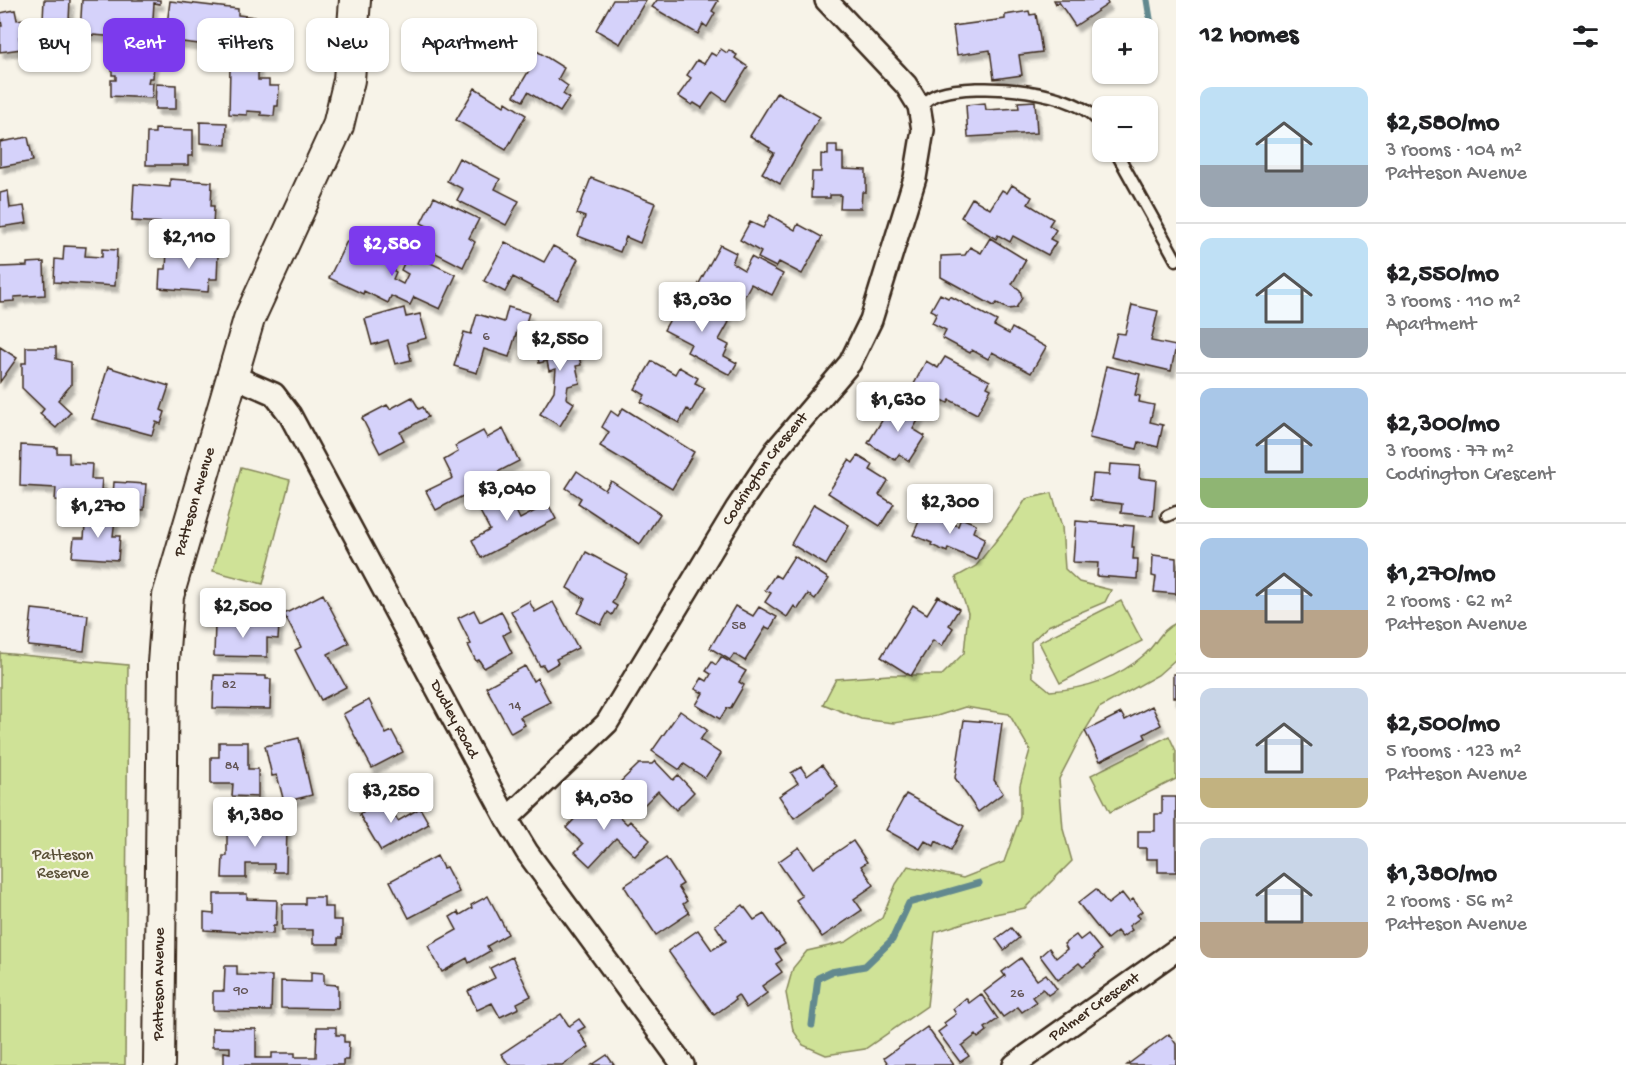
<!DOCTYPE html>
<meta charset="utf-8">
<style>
:root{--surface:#fff;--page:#f2f2f2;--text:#202124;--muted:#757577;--line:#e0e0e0;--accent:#7c3aed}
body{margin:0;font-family:"Gochi Hand",sans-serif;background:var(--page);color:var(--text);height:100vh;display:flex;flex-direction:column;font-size:22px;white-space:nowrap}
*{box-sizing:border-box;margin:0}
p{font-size:20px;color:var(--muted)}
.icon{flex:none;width:33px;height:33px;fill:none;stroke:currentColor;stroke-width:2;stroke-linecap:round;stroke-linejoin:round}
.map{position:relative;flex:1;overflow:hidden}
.side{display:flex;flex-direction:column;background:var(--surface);width:450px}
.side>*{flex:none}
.banner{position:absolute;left:18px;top:18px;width:570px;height:54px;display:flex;gap:12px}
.tools{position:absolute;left:1092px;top:18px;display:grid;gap:12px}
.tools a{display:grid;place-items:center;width:66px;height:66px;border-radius:12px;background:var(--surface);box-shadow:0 2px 4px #0004;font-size:30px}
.price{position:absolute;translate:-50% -51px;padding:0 14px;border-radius:6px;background:#fff;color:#222;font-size:20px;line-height:39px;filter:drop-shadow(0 2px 3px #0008)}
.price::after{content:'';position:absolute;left:50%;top:36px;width:18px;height:14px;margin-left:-9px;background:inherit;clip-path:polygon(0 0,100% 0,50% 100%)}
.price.on{background:var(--accent);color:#fff}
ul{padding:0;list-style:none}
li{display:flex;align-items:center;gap:18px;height:150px;padding:0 24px}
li+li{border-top:2px solid var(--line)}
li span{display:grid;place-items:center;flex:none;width:168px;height:120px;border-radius:12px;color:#555}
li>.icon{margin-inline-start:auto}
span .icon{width:72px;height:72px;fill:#fffc;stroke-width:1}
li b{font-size:26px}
h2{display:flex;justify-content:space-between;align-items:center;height:72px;padding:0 24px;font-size:26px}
.tag{padding:0 21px;border-radius:12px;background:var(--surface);box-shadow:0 2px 4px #0004;font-size:21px;line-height:54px}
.tag.on{background:var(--accent);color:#fff}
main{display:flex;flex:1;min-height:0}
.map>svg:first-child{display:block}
.green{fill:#cfe297;stroke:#85865a;stroke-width:1.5}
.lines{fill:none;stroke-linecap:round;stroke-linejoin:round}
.stream{stroke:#62898f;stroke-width:7}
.building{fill:#d5d2fa;stroke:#3b2a1e;stroke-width:1.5;filter:url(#shadow)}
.service-casing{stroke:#3b2a1e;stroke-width:15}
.minor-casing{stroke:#3b2a1e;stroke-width:26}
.secondary-casing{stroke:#3b2a1e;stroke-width:34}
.service{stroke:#f7f3e8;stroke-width:10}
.minor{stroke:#f7f3e8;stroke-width:21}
.secondary{stroke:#f7f3e8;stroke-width:30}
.labels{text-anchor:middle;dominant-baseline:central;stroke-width:4.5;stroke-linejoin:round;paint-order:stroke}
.number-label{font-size:14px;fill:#625455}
.street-label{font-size:16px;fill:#3b2a1e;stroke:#f7f3e8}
.park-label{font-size:16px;fill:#594f36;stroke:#f7f3e8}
</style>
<main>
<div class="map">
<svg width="1176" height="1065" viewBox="0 0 1176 1065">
<defs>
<filter id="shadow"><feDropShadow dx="3.5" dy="6" stdDeviation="1.5" flood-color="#0004"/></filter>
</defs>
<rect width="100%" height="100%" fill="#f7f3e8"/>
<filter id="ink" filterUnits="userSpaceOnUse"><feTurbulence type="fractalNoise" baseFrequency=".0167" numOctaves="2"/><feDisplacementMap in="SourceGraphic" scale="12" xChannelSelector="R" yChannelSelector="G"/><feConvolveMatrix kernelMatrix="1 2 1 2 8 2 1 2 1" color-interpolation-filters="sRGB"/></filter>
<g filter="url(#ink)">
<path class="green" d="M 241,467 L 290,480 L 263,584 L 213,571 Z
M 1052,493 L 1062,527 L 1065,569 L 1079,582 L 1111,590 L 1105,602 L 1048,626 L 1031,642 L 1032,676 L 1050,691 C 1084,689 1118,678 1144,655 C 1157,644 1159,631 1176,623 L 1176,659 L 1158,675 L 1099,708 L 1078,742 L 1059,779 L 1063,829 L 1072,861 L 1025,908 L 985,916 L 935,932 L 927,1006 L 865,1049 L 826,1055 L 803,1045 L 793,1030 L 786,993 L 793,968 L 807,951 L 846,942 L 882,918 L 896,884 L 908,866 L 963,878 L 1004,862 L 1020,817 L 1020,785 L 1030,750 L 1009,714 L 965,707 L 937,716 L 894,723 L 861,719 L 823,704 L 836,679 L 889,675 L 942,675 L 964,653 L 968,613 L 956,577 L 976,566 L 1013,519 L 1026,499 Z
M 1121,601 L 1142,641 L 1060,683 L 1039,642 Z
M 0,653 L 128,665 L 125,1065 L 0,1065 Z
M 1169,736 L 1176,751 L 1176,779 L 1110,812 L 1091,775 Z"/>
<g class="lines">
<path class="stream" d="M 1147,0 L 1154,43
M 812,1025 L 818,978 L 831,972 L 865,966 L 892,940 L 909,903 L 979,883"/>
</g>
<path class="building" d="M 44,0 L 70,0 L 68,40 L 42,39 Z
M 82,0 L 160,0 L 160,4 L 154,3 L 152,33 L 144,32 L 144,39 L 80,34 Z
M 613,0 L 646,0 L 620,44 L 596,30 Z
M 657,0 L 717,0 L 718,1 L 712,11 L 715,13 L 707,27 L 703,24 L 698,34 L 652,7 Z
M 1054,0 L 1106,0 L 1108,4 L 1075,26 L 1059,2 L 1056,4 Z
M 170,1 L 238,9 L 238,15 L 255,17 L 251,50 L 165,40 Z
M 15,10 L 17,20 L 30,18 L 33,35 L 19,37 L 21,49 L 0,52 L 0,26 L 2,26 L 0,13 Z
M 1029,11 L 1030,15 L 1036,14 L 1042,52 L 1019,55 L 1022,75 L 994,79 L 990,50 L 957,55 L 953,26 L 1005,19 L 1005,15 Z
M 524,43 L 564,68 L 558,79 L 568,86 L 563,94 L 569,98 L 560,112 L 528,92 L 523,101 L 514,96 L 531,67 L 515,57 Z
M 721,49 L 727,53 L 729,50 L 737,55 L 735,58 L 748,67 L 726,101 L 713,92 L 702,108 L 694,103 L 692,105 L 678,96 L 691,78 L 687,75 L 697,60 L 704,64 L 711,53 L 716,56 Z
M 112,60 L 154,62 L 153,78 L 149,78 L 148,83 L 153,83 L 152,98 L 111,96 L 111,80 L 116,80 L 116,75 L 112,75 Z
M 230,66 L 258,67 L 258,80 L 269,80 L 269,86 L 279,86 L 278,106 L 275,106 L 274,116 L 261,115 L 261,112 L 247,111 L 247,115 L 229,114 Z
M 156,84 L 176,85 L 176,109 L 155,109 Z
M 475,88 L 504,106 L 506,102 L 526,115 L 506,150 L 456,120 Z
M 777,92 L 820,117 L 780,184 L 762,173 L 774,153 L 769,150 L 770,148 L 750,136 Z
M 1035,101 L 1037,133 L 968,137 L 966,105 L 985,103 L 986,110 L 1019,108 L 1018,102 Z
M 200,122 L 227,123 L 226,145 L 200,143 Z
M 155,129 L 193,130 L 193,156 L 188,156 L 188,165 L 146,165 L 147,133 L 155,133 Z
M 28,137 L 33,161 L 0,167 L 0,142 Z
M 828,145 L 837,145 L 837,153 L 843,153 L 843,169 L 866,170 L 866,192 L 862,192 L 861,208 L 840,208 L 841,195 L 830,195 L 830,198 L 811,198 L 812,172 L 821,172 L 821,154 L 828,155 Z
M 459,158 L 500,179 L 495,189 L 519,201 L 506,225 L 457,200 L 463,189 L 447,181 Z
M 591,178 L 655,203 L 640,243 L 626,237 L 620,252 L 578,236 L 585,217 L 577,214 Z
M 170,179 L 212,182 L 211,206 L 214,206 L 213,226 L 132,221 L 134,184 L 170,187 Z
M 1012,185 L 1032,197 L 1028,204 L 1053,219 L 1049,225 L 1056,230 L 1050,239 L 1056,242 L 1048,255 L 1013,236 L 1010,242 L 998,235 L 996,239 L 961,217 L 972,198 L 990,209 L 1002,190 L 1007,193 Z
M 8,191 L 10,208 L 24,206 L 27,223 L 0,227 L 0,193 Z
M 434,197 L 479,219 L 469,238 L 475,242 L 463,267 L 424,247 L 433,229 L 421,223 Z
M 770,215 L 795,230 L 798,224 L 822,237 L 802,274 L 779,262 L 776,267 L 758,258 L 761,252 L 740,240 L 750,222 L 763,228 Z
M 990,238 L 1026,260 L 1012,284 L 1020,290 L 1022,298 L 1016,308 L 1008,309 L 997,303 L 994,306 L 941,277 L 941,256 L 965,255 L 970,247 L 981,253 Z
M 347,241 L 392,262 L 389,268 L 396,272 L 393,279 L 403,284 L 408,274 L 401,270 L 405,261 L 410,264 L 414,255 L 456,275 L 440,309 L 414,297 L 410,305 L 391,296 L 388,303 L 364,291 L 363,294 L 329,278 Z
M 505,242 L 544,262 L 553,246 L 578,259 L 557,300 L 513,277 L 505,292 L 484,281 Z
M 720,245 L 736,253 L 732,263 L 744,270 L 751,257 L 783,274 L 772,295 L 751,284 L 737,310 L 696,289 Z
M 64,246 L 86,247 L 85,256 L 102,257 L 102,249 L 117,250 L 115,286 L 54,282 L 55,259 L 63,260 Z
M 182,246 L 203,248 L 202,254 L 218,255 L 217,279 L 209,279 L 208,292 L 159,288 L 160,269 L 166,269 L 167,250 L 182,251 Z
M 44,262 L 45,295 L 14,297 L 14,301 L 0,302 L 0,267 L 27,266 L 27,263 Z
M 940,294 L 948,298 L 950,296 L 997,321 L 994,326 L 1009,334 L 1012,328 L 1046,347 L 1031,373 L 992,352 L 988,359 L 972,350 L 970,353 L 942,338 L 946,330 L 932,323 L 937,313 L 931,310 Z
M 682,298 L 706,311 L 710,303 L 729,314 L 725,320 L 729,322 L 719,340 L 729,345 L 724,356 L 737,363 L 730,375 L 687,352 L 691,344 L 664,330 Z
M 1132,305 L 1158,311 L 1151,341 L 1176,346 L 1171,371 L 1111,357 L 1117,333 L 1125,334 Z
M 508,307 L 529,313 L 523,332 L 517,331 L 509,357 L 484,349 L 477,373 L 454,366 L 464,332 L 471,334 L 477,314 L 504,322 Z
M 404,308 L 406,317 L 420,314 L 427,338 L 407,343 L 411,360 L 395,364 L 388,340 L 372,345 L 365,319 Z
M 562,329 L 564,338 L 574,335 L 581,365 L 576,366 L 580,383 L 568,386 L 566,398 L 574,403 L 560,426 L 540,414 L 554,391 L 556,369 L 549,371 L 547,361 L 539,363 L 535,344 L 546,341 L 544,333 Z
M 0,347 L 17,358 L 0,382 Z
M 26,347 L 56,347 L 56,359 L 71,362 L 71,385 L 58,400 L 71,412 L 56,428 L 40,414 L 44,409 L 22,388 L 22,363 L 26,363 Z
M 945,357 L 990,381 L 987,387 L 991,389 L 977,414 L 950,400 L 948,403 L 938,398 L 936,401 L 912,388 L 926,361 L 938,368 Z
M 652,361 L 675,374 L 679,367 L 698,378 L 695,383 L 705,388 L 691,412 L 687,409 L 679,423 L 641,402 L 645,395 L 635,389 Z
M 1106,366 L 1140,374 L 1135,395 L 1140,396 L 1139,402 L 1154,405 L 1150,422 L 1163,425 L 1158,447 L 1139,442 L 1137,449 L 1089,438 Z
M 108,367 L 169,386 L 161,410 L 165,412 L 161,424 L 156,422 L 152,435 L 92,419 Z
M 412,397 L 419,409 L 423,407 L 428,417 L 400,432 L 404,440 L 380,453 L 362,418 L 387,405 L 390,409 Z
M 894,401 L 920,417 L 913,429 L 925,436 L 909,461 L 899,454 L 895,460 L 868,443 Z
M 623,408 L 694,452 L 672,489 L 600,446 L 609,432 L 602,427 L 611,411 L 618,416 Z
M 503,429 L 519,461 L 488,477 L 490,482 L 436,510 L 426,491 L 453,478 L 444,460 L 458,452 L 455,446 L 483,431 L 487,438 Z
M 21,445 L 57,447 L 57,453 L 69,453 L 69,463 L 92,464 L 91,479 L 102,479 L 101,490 L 106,490 L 106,505 L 85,504 L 85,501 L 55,500 L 56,488 L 20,486 Z
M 858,456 L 873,465 L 870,470 L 888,481 L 879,495 L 894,504 L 880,526 L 828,493 L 849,460 L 853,463 Z
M 1110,464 L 1140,466 L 1139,478 L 1156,480 L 1153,516 L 1121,513 L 1122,504 L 1090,500 L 1093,474 L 1109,475 Z
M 577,471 L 605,490 L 611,481 L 660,514 L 640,544 L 578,503 L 581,498 L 566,488 Z
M 114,482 L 146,484 L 144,510 L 112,508 Z
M 504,488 L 511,501 L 516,501 L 520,505 L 520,510 L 517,513 L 520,519 L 548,504 L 556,519 L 481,558 L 472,540 L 490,530 L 475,502 Z
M 814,504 L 849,525 L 826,565 L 791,544 Z
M 923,512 L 958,526 L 961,518 L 976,524 L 973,532 L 985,538 L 976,560 L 948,548 L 947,552 L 931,545 L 932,543 L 913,535 Z
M 86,513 L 105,515 L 105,518 L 115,519 L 113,536 L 120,536 L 118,560 L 72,557 L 74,538 L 84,538 Z
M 1076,521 L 1134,526 L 1132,547 L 1134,547 L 1133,559 L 1138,559 L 1137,579 L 1097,576 L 1098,563 L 1073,562 Z
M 586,552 L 627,574 L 612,603 L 617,606 L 612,615 L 608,612 L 601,625 L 578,613 L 585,599 L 567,588 Z
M 1153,555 L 1176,558 L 1176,594 L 1154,592 L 1156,577 L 1152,576 Z
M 794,556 L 829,579 L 815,599 L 808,594 L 798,609 L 794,606 L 787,617 L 765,602 L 771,593 L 765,590 L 775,575 L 780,578 Z
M 323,594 L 349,643 L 328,654 L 346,687 L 321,700 L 295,650 L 301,647 L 284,614 Z
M 938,596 L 959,609 L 949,625 L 953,628 L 942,646 L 933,640 L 911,676 L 881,657 L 913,605 L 927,614 Z
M 529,601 L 535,612 L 553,602 L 578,648 L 556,659 L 558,663 L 546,670 L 543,665 L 540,666 L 511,611 Z
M 735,606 L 753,616 L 759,607 L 777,617 L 770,629 L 766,627 L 745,661 L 734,654 L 730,660 L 710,648 Z
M 32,609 L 88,615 L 84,651 L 28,646 Z
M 474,610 L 480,622 L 501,611 L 511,631 L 503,635 L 512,653 L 484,668 L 479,660 L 476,661 L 468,645 L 471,644 L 458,618 Z
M 215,623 L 279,625 L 278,639 L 267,638 L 267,657 L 214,656 Z
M 721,657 L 746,671 L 739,682 L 744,685 L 730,709 L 727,708 L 720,719 L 696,705 L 703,693 L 695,689 L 702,678 L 707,681 L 711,674 L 706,671 L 712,662 L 716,665 Z
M 525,666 L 533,681 L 537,678 L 550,702 L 520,717 L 525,725 L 511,733 L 486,687 Z
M 1173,674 L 1176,674 L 1176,698 L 1173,698 Z
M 214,675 L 266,676 L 266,679 L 271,679 L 270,709 L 213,708 Z
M 369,700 L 386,734 L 392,731 L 403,752 L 372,768 L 343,714 Z
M 1152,706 L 1161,725 L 1144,734 L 1146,738 L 1100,761 L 1085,731 L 1121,713 L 1125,720 Z
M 680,711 L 707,730 L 700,740 L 721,754 L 705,778 L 684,764 L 680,770 L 652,751 Z
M 964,720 L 1002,723 L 994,780 L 1003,793 L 978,812 L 955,778 Z
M 299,738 L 312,795 L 284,802 L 277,775 L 272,776 L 265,746 Z
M 219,742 L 248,742 L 248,769 L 258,769 L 258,797 L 232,796 L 233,784 L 211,784 L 211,757 L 219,757 Z
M 655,761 L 673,780 L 678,775 L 694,792 L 676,810 L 658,791 L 639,810 L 633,803 L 629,807 L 612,790 L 639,764 L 652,764 Z
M 822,765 L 838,787 L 794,818 L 779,796 L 798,783 L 791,773 L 801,767 L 807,776 Z
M 906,794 L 964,826 L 951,850 L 936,841 L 934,846 L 925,841 L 920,849 L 886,830 Z
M 597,795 L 627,824 L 630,821 L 650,840 L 635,856 L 616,838 L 590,866 L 575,852 L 583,844 L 566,828 Z
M 1162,797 L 1176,797 L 1176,872 L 1158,872 L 1158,859 L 1146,859 L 1146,848 L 1138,848 L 1138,831 L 1155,831 L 1155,814 L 1162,814 Z
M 385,799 L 398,821 L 420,808 L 429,824 L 381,851 L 359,814 Z
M 247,819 L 266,819 L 266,824 L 287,825 L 286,872 L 274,872 L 274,864 L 246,864 L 246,878 L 222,878 L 223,856 L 227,856 L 227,826 L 247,826 Z
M 853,841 L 867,862 L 861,866 L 874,885 L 854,899 L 862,910 L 822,937 L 796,900 L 802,896 L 778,862 L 799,847 L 813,868 Z
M 437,856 L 443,868 L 446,867 L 459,892 L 409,918 L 390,881 Z
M 666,858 L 683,884 L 678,887 L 687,901 L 683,904 L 689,913 L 656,935 L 624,886 Z
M 1096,889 L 1108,904 L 1122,893 L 1129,902 L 1133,899 L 1142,911 L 1137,915 L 1140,918 L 1129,926 L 1132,930 L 1122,937 L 1117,931 L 1107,939 L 1078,903 Z
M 214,894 L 247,894 L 247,899 L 277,900 L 276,926 L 273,926 L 273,934 L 204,930 L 204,913 L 214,914 Z
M 488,896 L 508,934 L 487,946 L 490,951 L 469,963 L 467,958 L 442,972 L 428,946 L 457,930 L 450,917 L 458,912 L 460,915 L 472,908 L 471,905 Z
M 305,897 L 324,897 L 324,907 L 333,907 L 333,920 L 342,920 L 342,938 L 338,938 L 338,944 L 313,944 L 313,930 L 282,930 L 282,904 L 305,904 Z
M 743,905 L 754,920 L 764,914 L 785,944 L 775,950 L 782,960 L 776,964 L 782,972 L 762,986 L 767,993 L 746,1008 L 738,995 L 734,998 L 735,1000 L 714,1015 L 668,951 L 698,930 L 712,950 L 726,941 L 715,925 Z
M 1011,928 L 1019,938 L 1004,950 L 996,939 Z
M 1088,934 L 1101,950 L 1094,956 L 1095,958 L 1083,967 L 1079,963 L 1058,980 L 1040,956 L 1049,948 L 1056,958 L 1067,949 L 1064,944 L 1076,935 L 1080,940 Z
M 512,957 L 531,996 L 517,1003 L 519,1008 L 500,1017 L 492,1003 L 477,1010 L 468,991 L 495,978 L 490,968 Z
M 1021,958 L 1037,980 L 1046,974 L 1057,989 L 1048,995 L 1043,989 L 1032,997 L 1036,1002 L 1022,1012 L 1018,1007 L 1003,1017 L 984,992 L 1005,976 L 1002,972 Z
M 225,966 L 237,966 L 237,975 L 272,976 L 271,1011 L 213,1010 L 213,991 L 224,991 Z
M 311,972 L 324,973 L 324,984 L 338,985 L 338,1009 L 281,1008 L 281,981 L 311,982 Z
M 981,994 L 998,1019 L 985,1028 L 987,1031 L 978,1038 L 976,1035 L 962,1046 L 969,1056 L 960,1062 L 938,1032 L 946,1026 L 944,1023 L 956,1014 L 953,1009 L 966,998 L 969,1003 Z
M 561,1014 L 569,1026 L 579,1019 L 585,1027 L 578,1031 L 589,1047 L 562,1065 L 509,1065 L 501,1054 Z
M 317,1027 L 336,1027 L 336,1035 L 344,1035 L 344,1042 L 349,1042 L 348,1060 L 343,1060 L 343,1065 L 224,1065 L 224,1052 L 230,1053 L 230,1047 L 212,1047 L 212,1028 L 256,1029 L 256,1058 L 272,1058 L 272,1053 L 295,1053 L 295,1057 L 316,1057 Z
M 927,1027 L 954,1065 L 889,1065 L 884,1058 Z
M 1169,1034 L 1176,1044 L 1176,1065 L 1127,1065 Z
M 607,1055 L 614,1065 L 592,1065 Z"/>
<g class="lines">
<g class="service-casing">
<path id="service" d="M 919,106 C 925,102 931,96 938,94 C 976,82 1082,88 1102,127
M 1116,152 L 1176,260
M 1167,516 L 1176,512"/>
</g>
<g class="minor-casing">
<g id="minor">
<path id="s1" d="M 233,376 L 274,394 L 290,415 L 507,819 L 527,852 L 683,1065"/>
<path id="s2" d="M 507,819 L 607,723 L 737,508 L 776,450 L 850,363 L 871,320 L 915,178 L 923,130 L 919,106 L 906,85 L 826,0"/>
<path id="s3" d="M 1014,1065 L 1176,950"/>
</g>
</g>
<g class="secondary-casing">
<g id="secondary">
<path id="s4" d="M 159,1065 L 163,663 L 168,596 L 249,319 L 338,126 L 349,80 L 355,0"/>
</g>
</g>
<use href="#service" class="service"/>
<use href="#minor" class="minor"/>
<use href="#secondary" class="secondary"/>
</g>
</g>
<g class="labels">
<g class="number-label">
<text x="486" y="337">6</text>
<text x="739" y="626">58</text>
<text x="229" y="685">82</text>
<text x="515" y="706">14</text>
<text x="232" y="766">84</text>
<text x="241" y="991">90</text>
<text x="1017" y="994">26</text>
</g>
<g class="street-label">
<text stroke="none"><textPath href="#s2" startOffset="438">Codrington Crescent</textPath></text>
<text stroke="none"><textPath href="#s4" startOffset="567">Patteson Avenue</textPath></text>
<text stroke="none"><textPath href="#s1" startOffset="417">Dudley Road</textPath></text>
<text stroke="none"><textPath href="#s4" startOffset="81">Patteson Avenue</textPath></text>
<text stroke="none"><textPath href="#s3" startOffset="99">Palmer Crescent</textPath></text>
</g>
<g class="park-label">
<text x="63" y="856">Patteson<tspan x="63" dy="18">Reserve</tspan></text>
</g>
</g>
</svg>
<div class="tools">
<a>+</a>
<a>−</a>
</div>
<b class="price" style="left:189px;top:270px">$2,110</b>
<b class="price on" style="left:392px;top:277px">$2,580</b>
<b class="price" style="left:702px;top:333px">$3,030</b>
<b class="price" style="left:560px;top:372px">$2,550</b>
<b class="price" style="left:898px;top:433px">$1,630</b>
<b class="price" style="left:507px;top:522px">$3,040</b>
<b class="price" style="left:950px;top:535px">$2,300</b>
<b class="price" style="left:98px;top:539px">$1,270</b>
<b class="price" style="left:243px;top:639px">$2,500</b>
<b class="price" style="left:391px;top:824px">$3,250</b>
<b class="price" style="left:604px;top:831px">$4,030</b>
<b class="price" style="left:255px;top:848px">$1,380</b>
<div class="banner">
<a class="tag">Buy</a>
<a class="tag on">Rent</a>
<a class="tag">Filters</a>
<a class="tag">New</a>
<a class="tag">Apartment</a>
</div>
</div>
<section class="side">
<h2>12 homes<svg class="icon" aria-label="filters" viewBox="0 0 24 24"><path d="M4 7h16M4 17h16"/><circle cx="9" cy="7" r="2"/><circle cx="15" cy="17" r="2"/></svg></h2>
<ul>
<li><span style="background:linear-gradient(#bfe0f5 65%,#9aa5b1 0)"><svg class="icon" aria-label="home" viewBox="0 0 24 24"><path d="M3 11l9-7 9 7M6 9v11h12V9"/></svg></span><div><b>$2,580/mo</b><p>3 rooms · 104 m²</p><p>Patteson Avenue</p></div></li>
<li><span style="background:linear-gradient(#bfe0f5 75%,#9aa5b1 0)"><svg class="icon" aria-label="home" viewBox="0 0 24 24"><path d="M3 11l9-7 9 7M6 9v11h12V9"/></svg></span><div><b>$2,550/mo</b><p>3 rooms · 110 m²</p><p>Apartment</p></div></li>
<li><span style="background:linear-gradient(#a9c7e8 75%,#8fb573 0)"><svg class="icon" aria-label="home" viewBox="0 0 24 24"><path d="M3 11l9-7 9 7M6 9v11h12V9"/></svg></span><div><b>$2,300/mo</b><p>3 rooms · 77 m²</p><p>Codrington Crescent</p></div></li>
<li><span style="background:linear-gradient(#a9c7e8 60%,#b9a48a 0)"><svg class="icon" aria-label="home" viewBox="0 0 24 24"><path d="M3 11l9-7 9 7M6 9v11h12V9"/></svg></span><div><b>$1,270/mo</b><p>2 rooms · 62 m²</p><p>Patteson Avenue</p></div></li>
<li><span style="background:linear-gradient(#c9d6e8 75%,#c2b280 0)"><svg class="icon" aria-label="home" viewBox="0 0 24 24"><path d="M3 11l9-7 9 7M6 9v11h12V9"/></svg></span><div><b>$2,500/mo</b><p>5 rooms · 123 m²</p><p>Patteson Avenue</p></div></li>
<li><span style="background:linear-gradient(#c9d6e8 70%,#b9a48a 0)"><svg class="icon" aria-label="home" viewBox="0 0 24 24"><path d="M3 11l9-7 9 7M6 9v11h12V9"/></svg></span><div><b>$1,380/mo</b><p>2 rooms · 56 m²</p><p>Patteson Avenue</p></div></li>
</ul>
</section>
</main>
